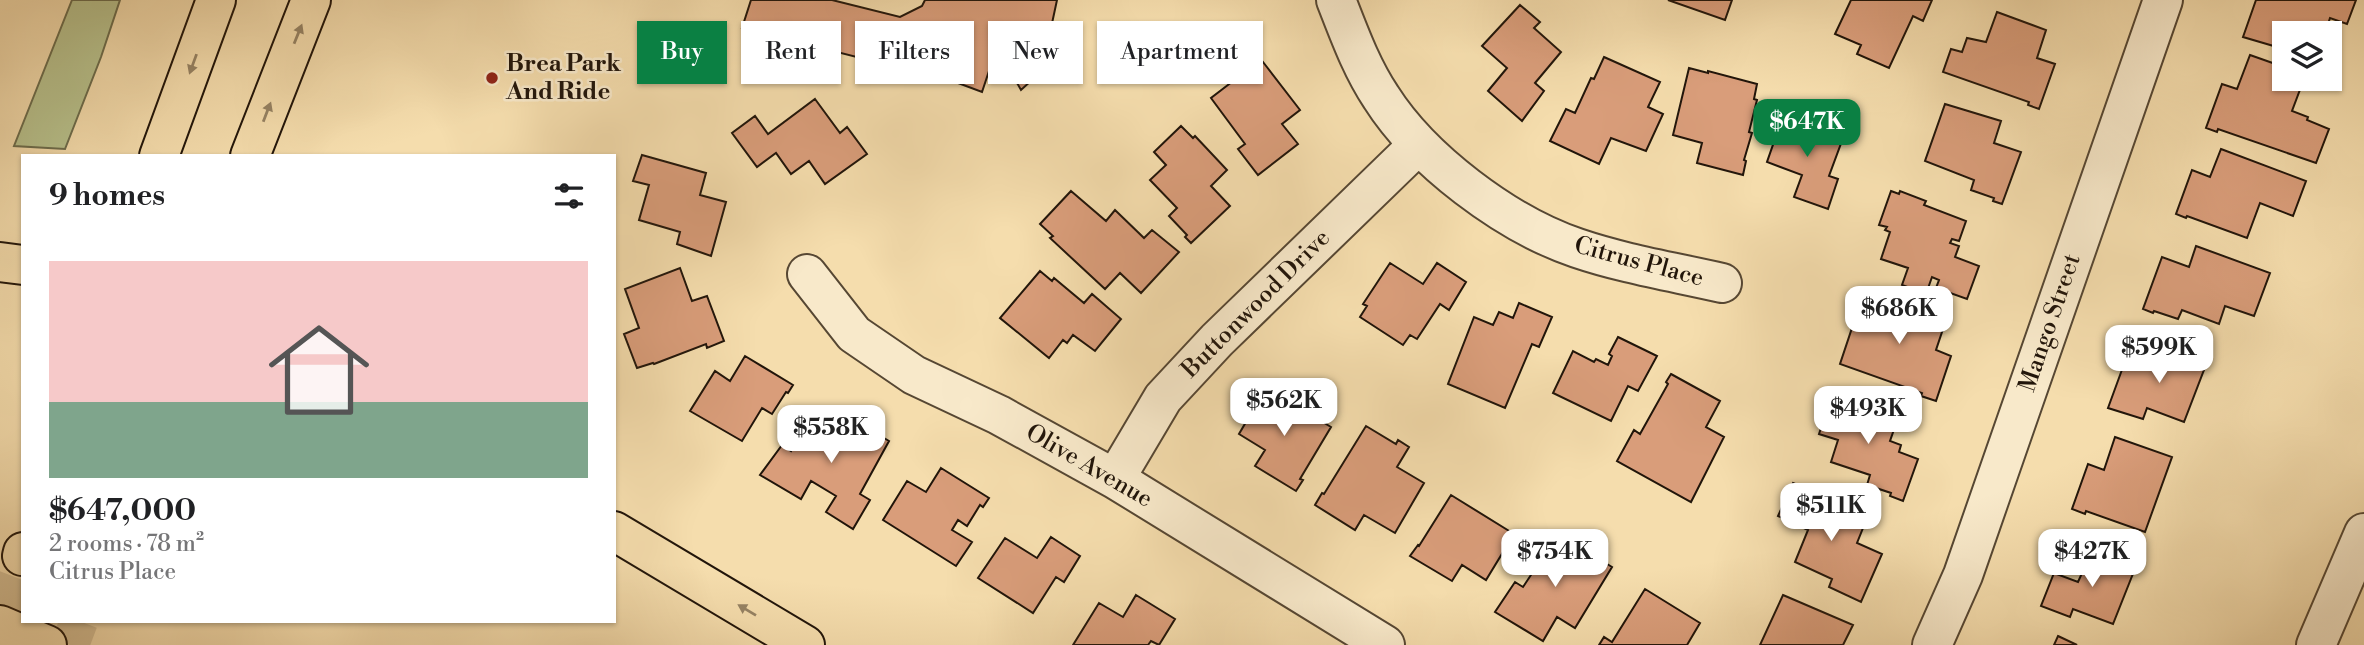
<!DOCTYPE html>
<meta charset="utf-8">
<style>
:root{--surface:#fff;--page:#f2f2f2;--text:#202124;--muted:#757577;--accent:#0b8043}
body{margin:0;font-family:"Libre Bodoni",serif;background:var(--page);color:var(--text);height:100vh;display:flex;flex-direction:column;font-size:26px;white-space:nowrap}
*{box-sizing:border-box;margin:0}
p{font-size:23px;color:var(--muted)}
.icon{flex:none;width:38px;height:38px;fill:none;stroke:currentColor;stroke-width:2;stroke-linecap:round;stroke-linejoin:round}
.map{position:relative;flex:1;overflow:hidden}
.side{position:absolute;left:21px;top:154px;width:595px;height:469px;display:flex;flex-direction:column;background:var(--surface);border-radius:0px;box-shadow:0 2px 5px #0004}
.side>*{flex:none}
.top-card{position:absolute;left:637px;top:21px;width:665px;height:63px;display:flex;gap:14px}
.fabs{position:absolute;left:2272px;top:21px;display:grid;gap:14px}
.fabs a{display:grid;place-items:center;width:70px;height:70px;border-radius:0px;background:var(--surface);box-shadow:0 2px 5px #0004;font-size:35px}
.price{position:absolute;translate:-50% -60px;padding:0 16px;border-radius:14px;background:#fff;color:#222;font-size:23px;line-height:46px;filter:drop-shadow(0 2px 4px #0008)}
.price::after{content:'';position:absolute;left:50%;top:42px;width:21px;height:16px;margin-left:-10px;background:inherit;clip-path:polygon(0 0,100% 0,50% 100%)}
.price.selected{background:var(--accent);color:#fff}
ul{padding:0;list-style:none}
li{display:grid;align-content:center;gap:14px;height:371px;padding:0 28px}
li span{display:grid;place-items:center;height:217px;border-radius:0px;color:#555}
li>.icon{margin-inline-start:auto}
span .icon{width:126px;height:126px;fill:#fffc;stroke-width:1}
li b{font-size:30px}
h2{display:flex;justify-content:space-between;align-items:center;height:84px;padding:0 28px;font-size:30px}
.pill{padding:0 24px;border-radius:0px;background:var(--surface);box-shadow:0 2px 5px #0004;font-size:24px;line-height:63px}
.pill.selected{background:var(--accent);color:#fff}
.map>svg:first-child{display:block}
.green{fill:#b8c28d;stroke:#6c6c4c;stroke-width:2}
.building{fill:#d99d7a;stroke:#21150a;stroke-width:2}
.lines{fill:none;stroke-linecap:round;stroke-linejoin:round}
.major-tunnel{stroke:#d5bf95;stroke-width:38;stroke-dasharray:38 19;stroke-linecap:butt}
.minor-casing{stroke:#564733;stroke-width:42}
.major-casing{stroke:#21150a;stroke-width:42}
.highway-casing{stroke:#21150a;stroke-width:42}
.minor{stroke:#f8e9ca;stroke-width:38}
.major{stroke:#f5ddad;stroke-width:38}
.highway{stroke:#f5ddad;stroke-width:38}
.oneway{fill:#968364}
.poi-dot{fill:#8f2418;stroke:#f8e9ca;stroke-width:2.5}
.labels{text-anchor:middle;dominant-baseline:central;stroke-width:5;stroke-linejoin:round;paint-order:stroke}
.poi-label{font-size:24px;font-weight:bold;fill:#21150a;stroke:#f8e9ca;text-anchor:start}
.street-label{font-size:24px;fill:#21150a;stroke:#f8e9ca}
</style>
<div class="map">
<svg width="2364" height="645" viewBox="0 0 2364 645">
<rect width="100%" height="100%" fill="#f5ddad"/>
<filter id="stains"><feTurbulence type="fractalNoise" baseFrequency=".00286" numOctaves="4"/><feColorMatrix values="0 0 0 0 .2 0 0 0 0 .09 0 0 0 0 .02 0 0 0 .5 -.17"/></filter>
<radialGradient id="worn" r=".72"><stop offset=".6" stop-color="#630" stop-opacity="0"/><stop offset="1" stop-color="#630" stop-opacity=".3"/></radialGradient>
<path class="green" d="M 72,0 L 120,0 L 101,57 L 65,149 L 14,146 Z"/>
<path class="building" d="M 751,0 L 832,0 L 900,17 L 922,6 L 925,0 L 1057,0 L 1051,28 L 1066,49 L 1021,90 L 1007,65 L 989,71 L 982,92 L 950,80 L 951,63 L 941,52 L 930,51 L 900,68 L 742,28 Z
M 1668,0 L 1732,0 L 1725,20 Z
M 1851,0 L 1932,0 L 1923,21 L 1913,16 L 1889,68 L 1857,54 L 1861,45 L 1835,34 Z
M 2256,0 L 2356,0 L 2347,24 L 2330,18 L 2325,33 L 2284,33 L 2277,47 L 2243,37 Z
M 1520,5 L 1540,22 L 1534,28 L 1561,52 L 1535,83 L 1544,91 L 1522,121 L 1488,91 L 1507,68 L 1482,46 Z
M 1997,12 L 2046,30 L 2037,58 L 2055,64 L 2039,109 L 2028,105 L 2029,102 L 1943,72 L 1951,49 L 1962,52 L 1967,38 L 1986,42 Z
M 2250,55 L 2284,67 L 2284,79 L 2304,79 L 2292,111 L 2308,117 L 2307,120 L 2329,129 L 2316,163 L 2218,129 L 2217,132 L 2206,128 L 2222,84 L 2237,89 Z
M 1604,57 L 1660,82 L 1648,107 L 1663,114 L 1646,151 L 1611,138 L 1599,164 L 1550,141 L 1566,109 L 1575,113 L 1591,78 L 1594,79 Z
M 1263,62 L 1300,110 L 1282,124 L 1298,144 L 1258,175 L 1238,149 L 1245,144 L 1211,98 L 1250,68 Z
M 1689,68 L 1708,73 L 1708,71 L 1757,84 L 1754,99 L 1757,100 L 1749,132 L 1752,133 L 1744,160 L 1746,161 L 1743,175 L 1697,163 L 1702,143 L 1673,135 Z
M 815,99 L 840,133 L 847,127 L 867,154 L 825,184 L 809,161 L 791,174 L 776,153 L 757,167 L 732,133 L 755,116 L 768,134 Z
M 1945,104 L 2001,121 L 1994,143 L 2021,152 L 2002,204 L 1993,201 L 1994,198 L 1971,190 L 1974,180 L 1925,161 Z
M 1783,116 L 1843,138 L 1829,176 L 1838,179 L 1828,209 L 1794,197 L 1802,175 L 1767,162 Z
M 1181,126 L 1193,138 L 1195,136 L 1227,170 L 1211,186 L 1230,206 L 1191,243 L 1185,237 L 1187,235 L 1169,216 L 1177,208 L 1150,180 L 1166,165 L 1154,152 Z
M 2221,149 L 2306,181 L 2293,216 L 2260,203 L 2247,238 L 2187,216 L 2186,218 L 2176,214 L 2192,170 L 2210,177 Z
M 642,155 L 706,173 L 700,195 L 726,202 L 711,256 L 677,244 L 680,232 L 639,220 L 649,185 L 633,181 Z
M 1071,191 L 1106,221 L 1115,210 L 1144,238 L 1152,230 L 1179,252 L 1141,293 L 1120,273 L 1105,289 L 1050,238 L 1053,236 L 1040,224 Z
M 1891,191 L 1899,194 L 1900,191 L 1926,201 L 1924,205 L 1966,221 L 1959,241 L 1952,239 L 1950,243 L 1959,246 L 1955,257 L 1979,266 L 1967,299 L 1936,288 L 1939,280 L 1932,277 L 1926,294 L 1902,285 L 1908,268 L 1881,259 L 1890,232 L 1885,230 L 1887,227 L 1879,225 Z
M 2196,246 L 2270,273 L 2254,316 L 2225,306 L 2219,324 L 2182,310 L 2178,319 L 2154,311 L 2153,313 L 2143,309 L 2162,257 L 2189,267 Z
M 1390,263 L 1423,284 L 1437,263 L 1466,282 L 1449,310 L 1440,304 L 1417,339 L 1410,335 L 1403,345 L 1360,317 L 1367,306 L 1363,304 Z
M 680,268 L 692,301 L 707,296 L 724,341 L 707,348 L 706,344 L 654,364 L 653,363 L 637,368 L 624,334 L 639,328 L 625,289 Z
M 1040,271 L 1052,281 L 1054,278 L 1084,303 L 1092,294 L 1121,319 L 1095,351 L 1073,335 L 1067,343 L 1063,340 L 1049,358 L 1000,318 Z
M 1873,293 L 1891,300 L 1892,297 L 1947,317 L 1936,350 L 1951,356 L 1936,401 L 1921,396 L 1922,393 L 1840,364 L 1853,325 L 1861,327 Z
M 1519,303 L 1552,317 L 1539,347 L 1532,344 L 1505,408 L 1448,384 L 1474,317 L 1493,325 L 1499,312 L 1513,318 Z
M 1618,337 L 1657,356 L 1638,391 L 1628,386 L 1611,421 L 1553,393 L 1573,351 L 1594,362 L 1596,359 L 1608,365 L 1612,356 L 1609,354 Z
M 2161,345 L 2207,362 L 2184,422 L 2147,408 L 2143,419 L 2108,408 L 2127,356 L 2153,366 Z
M 745,356 L 793,385 L 788,393 L 786,392 L 772,414 L 762,408 L 742,441 L 690,411 L 715,371 L 730,381 Z
M 1671,374 L 1720,401 L 1706,427 L 1724,437 L 1691,502 L 1617,461 L 1634,430 L 1640,434 L 1668,384 L 1666,382 Z
M 1266,388 L 1331,427 L 1300,479 L 1303,480 L 1296,491 L 1255,466 L 1265,450 L 1239,434 Z
M 1832,395 L 1898,418 L 1890,441 L 1901,445 L 1899,452 L 1918,459 L 1903,501 L 1890,496 L 1891,493 L 1867,485 L 1870,475 L 1831,462 L 1838,440 L 1819,434 Z
M 841,412 L 889,441 L 860,494 L 870,500 L 853,529 L 826,512 L 836,496 L 811,481 L 801,499 L 760,475 L 782,445 L 791,451 L 808,423 L 827,435 Z
M 1366,426 L 1396,444 L 1398,440 L 1409,447 L 1397,467 L 1424,483 L 1395,533 L 1364,515 L 1355,530 L 1315,505 L 1322,493 L 1324,494 Z
M 2115,437 L 2172,457 L 2145,532 L 2086,511 L 2085,514 L 2072,509 L 2088,464 L 2104,470 Z
M 941,468 L 989,498 L 983,507 L 980,505 L 967,526 L 958,520 L 952,530 L 972,542 L 956,566 L 883,520 L 907,481 L 926,492 Z
M 1793,483 L 1827,499 L 1825,505 L 1865,523 L 1857,543 L 1882,554 L 1861,602 L 1829,587 L 1832,579 L 1795,562 L 1808,530 L 1778,516 Z
M 1451,495 L 1514,534 L 1486,580 L 1462,565 L 1452,581 L 1410,556 L 1418,545 L 1419,546 Z
M 1558,534 L 1612,567 L 1575,628 L 1557,617 L 1543,641 L 1495,612 L 1515,582 L 1523,587 Z
M 1051,537 L 1080,556 L 1064,582 L 1056,577 L 1033,613 L 978,578 L 1005,538 L 1037,558 Z
M 2093,549 L 2136,566 L 2113,624 L 2073,609 L 2070,617 L 2041,606 L 2054,573 L 2078,582 Z
M 1645,589 L 1700,623 L 1687,645 L 1599,645 L 1604,637 L 1612,642 Z
M 1136,595 L 1175,619 L 1159,645 L 1151,641 L 1148,645 L 1073,645 L 1099,603 L 1123,617 Z
M 1783,595 L 1853,625 L 1843,645 L 1760,645 Z
M 2058,636 L 2077,645 L 2054,645 Z"/>
<g class="lines">
<path class="major-tunnel" d="M 0,612 L 22,556
M 70,645 L 79,621"/>
<g class="minor-casing">
<path id="minor" d="M 1336,0 C 1349,33 1361,67 1381,97 C 1421,160 1506,224 1577,248 C 1624,264 1674,272 1722,283
M 807,274 L 854,334 L 914,375 L 999,415 L 1115,479 L 1385,645
M 1115,479 L 1163,398 L 1217,340 L 1418,145
M 1932,645 L 1963,575 L 2163,0
M 2316,645 L 2364,533"/>
</g>
<g class="major-casing">
<path id="major" d="M 159,156 L 216,0
M 250,156 L 311,0
M 22,556 L 23,552"/>
</g>
<g class="highway-casing">
<path id="highway" d="M 0,262 L 23,265
M 614,531 L 805,645
M 0,625 L 47,645"/>
</g>
<use href="#minor" class="minor"/>
<use href="#major" class="major"/>
<use href="#highway" class="highway"/>
</g>
<defs><path id="oneway-solid" d="M-6-.8H1V-3.2L6.5 0L1 3.2V.8H-6Z" transform="scale(1.75)"/></defs>
<g class="oneway">
<use href="#oneway-solid" transform="translate(298 34) rotate(-68)"/>
<use href="#oneway-solid" transform="translate(193 64) rotate(110)"/>
<use href="#oneway-solid" transform="translate(267 112) rotate(-69)"/>
<use href="#oneway-solid" transform="translate(747 610) rotate(-149)"/>
</g>
<circle class="poi-dot" cx="492" cy="78" r="7"/>
<g class="labels">
<g class="poi-label">
<text x="506" y="64">Brea Park<tspan x="506" dy="28">And Ride</tspan></text>
</g>
<g class="street-label">
<text transform="translate(1639 262) rotate(15)">Citrus Place</text>
<text transform="translate(1256 304) rotate(-45)">Buttonwood Drive</text>
<text transform="translate(2050 323) rotate(-71)">Mango Street</text>
<text transform="translate(1089 466) rotate(30)">Olive Avenue</text>
</g>
</g>
<rect width="100%" height="100%" filter="url(#stains)"/>
<rect width="100%" height="100%" fill="url(#worn)"/>
</svg>
<div class="fabs">
<a><svg class="icon" aria-label="layers" viewBox="0 0 24 24"><path d="M12 4l9 5-9 5-9-5zM3 14l9 5 9-5"/></svg></a>
</div>
<b class="price selected" style="left:1807px;top:159px">$647K</b>
<b class="price" style="left:1899px;top:346px">$686K</b>
<b class="price" style="left:2159px;top:385px">$599K</b>
<b class="price" style="left:1284px;top:438px">$562K</b>
<b class="price" style="left:1868px;top:446px">$493K</b>
<b class="price" style="left:831px;top:465px">$558K</b>
<b class="price" style="left:1831px;top:543px">$511K</b>
<b class="price" style="left:1555px;top:589px">$754K</b>
<b class="price" style="left:2092px;top:589px">$427K</b>
<div class="top-card">
<a class="pill selected">Buy</a>
<a class="pill">Rent</a>
<a class="pill">Filters</a>
<a class="pill">New</a>
<a class="pill">Apartment</a>
</div>
<section class="side">
<h2>9 homes<svg class="icon" aria-label="filters" viewBox="0 0 24 24"><path d="M4 7h16M4 17h16"/><circle cx="9" cy="7" r="2"/><circle cx="15" cy="17" r="2"/></svg></h2>
<ul>
<li><span style="background:linear-gradient(#f6c9c9 65%,#7fa58c 0)"><svg class="icon" aria-label="home" viewBox="0 0 24 24"><path d="M3 11l9-7 9 7M6 9v11h12V9"/></svg></span><div><b>$647,000</b><p>2 rooms · 78 m²</p><p>Citrus Place</p></div></li>
</ul>
</section>
</div>
